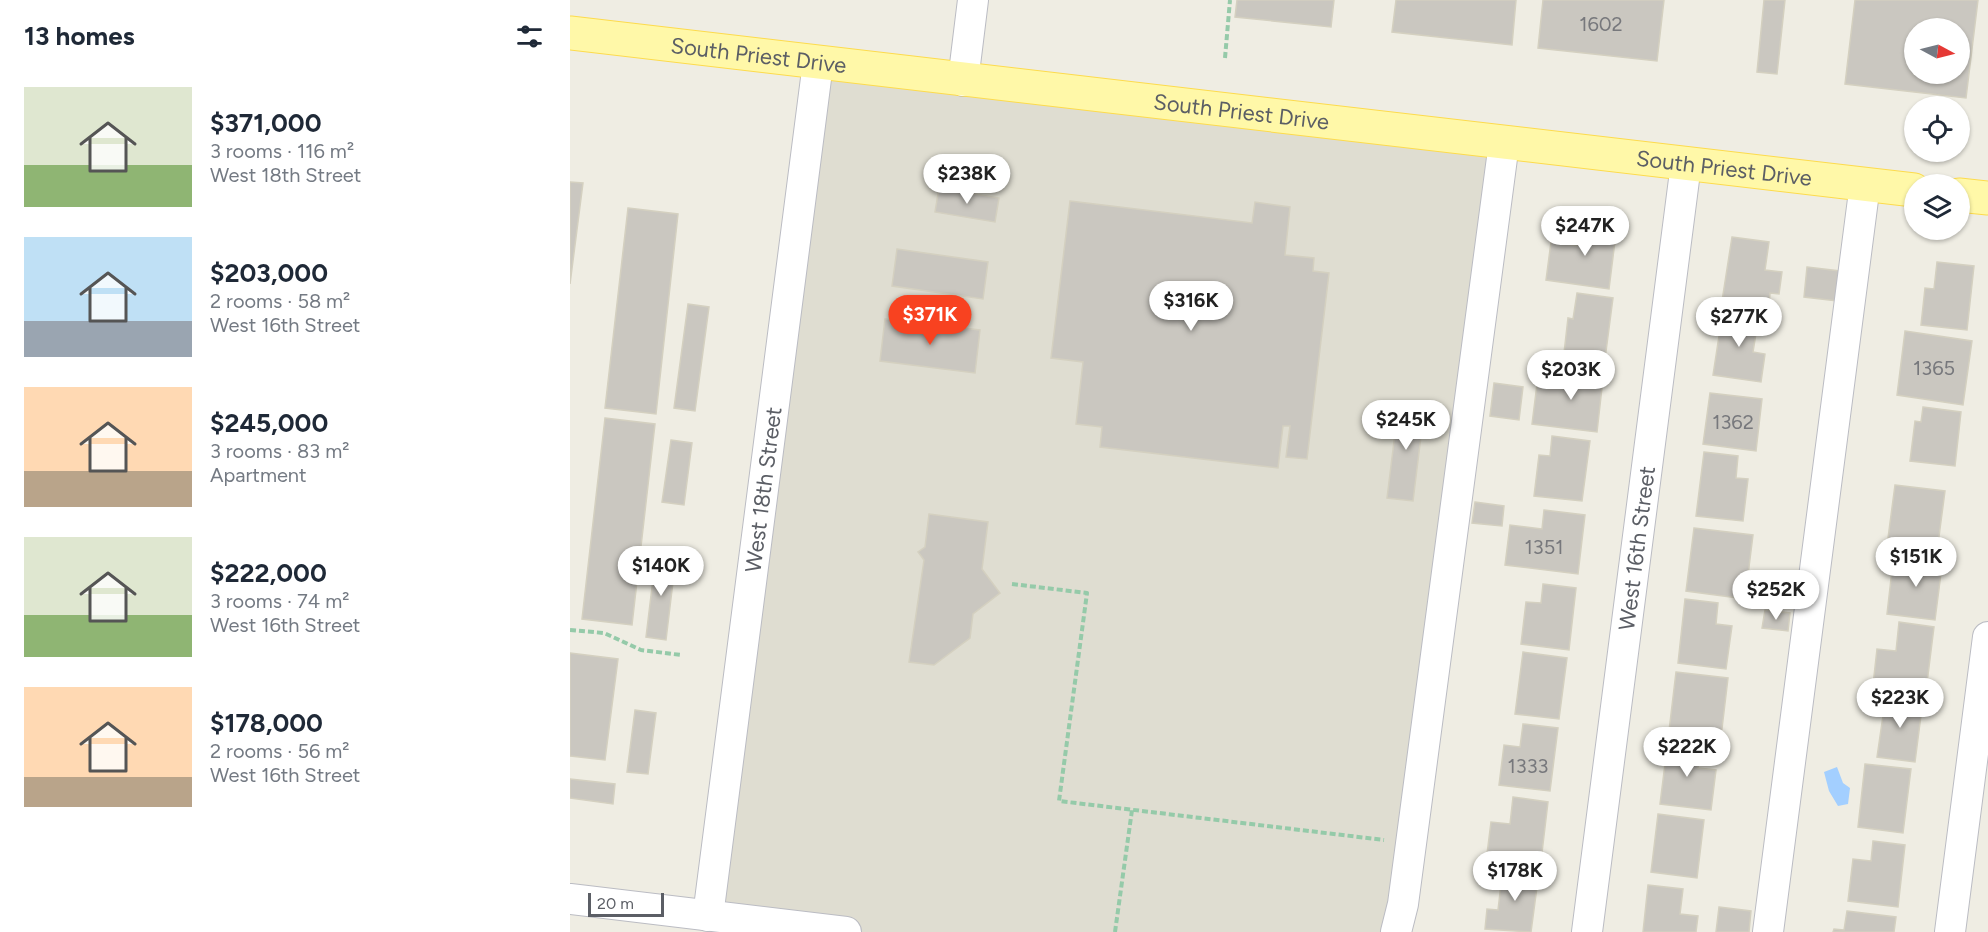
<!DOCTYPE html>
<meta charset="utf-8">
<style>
:root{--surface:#fff;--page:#f6f6f7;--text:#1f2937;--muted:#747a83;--accent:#f84220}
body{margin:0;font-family:Figtree,sans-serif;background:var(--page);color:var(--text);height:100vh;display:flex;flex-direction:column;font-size:22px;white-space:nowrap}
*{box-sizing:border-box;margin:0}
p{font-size:20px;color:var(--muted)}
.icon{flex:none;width:33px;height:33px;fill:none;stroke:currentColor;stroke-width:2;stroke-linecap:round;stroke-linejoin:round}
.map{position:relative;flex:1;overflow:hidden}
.drawer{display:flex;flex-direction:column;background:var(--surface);width:570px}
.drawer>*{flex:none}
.needle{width:39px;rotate:97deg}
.tools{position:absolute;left:1334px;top:18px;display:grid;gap:12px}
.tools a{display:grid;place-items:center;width:66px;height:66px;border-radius:50%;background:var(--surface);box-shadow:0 2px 4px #0004;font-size:30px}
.scale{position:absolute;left:18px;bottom:15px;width:76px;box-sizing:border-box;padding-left:6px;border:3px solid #5b5e65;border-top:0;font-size:16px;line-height:21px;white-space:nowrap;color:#5b5e65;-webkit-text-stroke:4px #fff;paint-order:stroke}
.price{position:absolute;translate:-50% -51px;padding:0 14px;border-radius:21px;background:#fff;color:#222;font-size:20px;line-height:39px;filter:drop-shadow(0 2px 3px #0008)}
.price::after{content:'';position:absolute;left:50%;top:36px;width:18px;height:14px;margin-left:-9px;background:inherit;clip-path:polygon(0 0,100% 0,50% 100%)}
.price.selected{background:var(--accent);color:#fff}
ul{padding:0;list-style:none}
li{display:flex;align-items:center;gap:18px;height:150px;padding:0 24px}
li span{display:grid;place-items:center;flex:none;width:168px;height:120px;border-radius:0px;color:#555}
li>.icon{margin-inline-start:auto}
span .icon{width:72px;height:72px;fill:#fffc;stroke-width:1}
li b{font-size:26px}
h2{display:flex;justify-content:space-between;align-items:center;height:72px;padding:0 24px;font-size:26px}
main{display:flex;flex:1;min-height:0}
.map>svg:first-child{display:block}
.education{fill:#dfddd1}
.water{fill:#a3cfff}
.building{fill:#cac7c0;stroke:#d4d0c0;stroke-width:1.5;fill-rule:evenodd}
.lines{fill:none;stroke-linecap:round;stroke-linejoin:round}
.minor-casing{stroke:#bbbcc3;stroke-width:32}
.major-casing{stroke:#fddb4d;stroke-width:35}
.path{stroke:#95caa9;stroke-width:4;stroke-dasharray:6 3;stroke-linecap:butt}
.minor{stroke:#fff;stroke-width:30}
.major{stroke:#fff8a8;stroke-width:33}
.labels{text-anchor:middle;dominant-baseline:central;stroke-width:4.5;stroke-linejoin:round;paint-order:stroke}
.number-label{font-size:20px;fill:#77787c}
.street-label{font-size:22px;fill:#5b5e65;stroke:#fff}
</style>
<main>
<section class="drawer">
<h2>13 homes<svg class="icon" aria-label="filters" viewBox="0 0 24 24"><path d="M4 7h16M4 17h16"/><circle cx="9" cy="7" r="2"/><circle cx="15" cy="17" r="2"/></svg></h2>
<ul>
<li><span style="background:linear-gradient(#dfe7d0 65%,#8fb573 0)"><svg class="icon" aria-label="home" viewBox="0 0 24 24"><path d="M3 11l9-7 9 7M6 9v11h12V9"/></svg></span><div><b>$371,000</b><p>3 rooms · 116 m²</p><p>West 18th Street</p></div></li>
<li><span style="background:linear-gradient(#bfe0f5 70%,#9aa5b1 0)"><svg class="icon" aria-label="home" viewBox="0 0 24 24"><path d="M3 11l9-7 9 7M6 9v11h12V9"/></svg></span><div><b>$203,000</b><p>2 rooms · 58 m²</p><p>West 16th Street</p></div></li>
<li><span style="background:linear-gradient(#ffd9b3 70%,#b9a48a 0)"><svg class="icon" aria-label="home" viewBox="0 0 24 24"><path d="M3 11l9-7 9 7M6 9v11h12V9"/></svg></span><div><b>$245,000</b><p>3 rooms · 83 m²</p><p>Apartment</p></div></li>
<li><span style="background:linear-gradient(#dfe7d0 65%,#8fb573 0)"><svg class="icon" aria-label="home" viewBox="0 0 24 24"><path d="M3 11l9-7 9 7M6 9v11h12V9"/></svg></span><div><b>$222,000</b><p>3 rooms · 74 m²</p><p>West 16th Street</p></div></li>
<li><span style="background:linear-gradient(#ffd9b3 75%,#b9a48a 0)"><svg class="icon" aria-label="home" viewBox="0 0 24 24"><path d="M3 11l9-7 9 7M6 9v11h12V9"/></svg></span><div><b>$178,000</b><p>2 rooms · 56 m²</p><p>West 16th Street</p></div></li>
</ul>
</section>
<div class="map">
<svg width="1418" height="932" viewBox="0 0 1418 932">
<rect width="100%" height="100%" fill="#efede3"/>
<path class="education" d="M 248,63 L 921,142 L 814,932 L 276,932 L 138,916 Z"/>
<path class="water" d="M 1267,767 L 1273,783 L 1280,788 L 1278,804 L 1268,806 L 1259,791 L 1254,772 Z"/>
<path class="building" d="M 667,0 L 764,0 L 761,27 L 665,17 Z
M 826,0 L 946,0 L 942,45 L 822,32 Z
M 973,0 L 1094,0 L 1087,61 L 968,48 Z
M 1194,0 L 1215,0 L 1207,74 L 1187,72 Z
M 1285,0 L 1408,0 L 1396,98 L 1275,84 ZM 1344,28 L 1389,28 L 1389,74 L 1344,74 Z
M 0,182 L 13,183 L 0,284 Z
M 369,188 L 429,198 L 425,222 L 365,212 Z
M 500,201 L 682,223 L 685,202 L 720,207 L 715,255 L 744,258 L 743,271 L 759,273 L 737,459 L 716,457 L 720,426 L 713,426 L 708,468 L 530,447 L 532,427 L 506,424 L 513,362 L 481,358 Z
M 58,208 L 108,214 L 86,414 L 35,408 Z
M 1011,220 L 1047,225 L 1039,289 L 976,280 L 981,242 L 1007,246 Z
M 1162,237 L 1199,242 L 1195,270 L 1212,272 L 1209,294 L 1200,293 L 1199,308 L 1152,301 Z
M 327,249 L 418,262 L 413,299 L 322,286 Z
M 1367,262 L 1404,266 L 1397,330 L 1351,325 L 1355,288 L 1364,289 Z
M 1237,267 L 1270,271 L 1267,301 L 1234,297 Z
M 1007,293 L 1043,298 L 1035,359 L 994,353 L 998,318 L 1003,319 Z
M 118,304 L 139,307 L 125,411 L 104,408 Z
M 1153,310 L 1189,315 L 1183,352 L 1195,354 L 1191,382 L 1143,375 Z
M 315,319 L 410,330 L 405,373 L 310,361 Z
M 1335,331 L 1402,341 L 1393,405 L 1327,395 Z
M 997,365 L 1034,370 L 1027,432 L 962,424 L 967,384 L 994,388 Z
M 924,383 L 953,387 L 949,420 L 920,416 Z
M 1140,393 L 1192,399 L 1186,451 L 1133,444 Z
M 829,401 L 855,404 L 843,501 L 817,498 Z
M 1353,407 L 1391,412 L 1385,466 L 1340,461 L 1345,421 L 1351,422 Z
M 35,418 L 85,424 L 62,625 L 12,619 Z
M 982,436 L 1020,441 L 1012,501 L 964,496 L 969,455 L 980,456 Z
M 101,440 L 122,443 L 114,505 L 92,502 Z
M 1134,452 L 1168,456 L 1166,478 L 1178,479 L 1173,521 L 1126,516 Z
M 1325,485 L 1375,491 L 1368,544 L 1318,538 Z
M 905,502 L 934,506 L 932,526 L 902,523 Z
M 974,510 L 1015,515 L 1008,574 L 935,565 L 940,525 L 972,529 Z
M 359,514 L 418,522 L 412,569 L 430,593 L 403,614 L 400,638 L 364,665 L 339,662 L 354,560 L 348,552 L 355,547 Z
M 1124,528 L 1183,535 L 1175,599 L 1116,591 Z
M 1335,553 L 1373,558 L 1365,620 L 1317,614 L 1322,570 L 1333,571 Z
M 86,554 L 106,557 L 96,640 L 76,637 Z
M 973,584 L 1006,588 L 999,650 L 951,644 L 956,602 L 971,603 Z
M 1115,599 L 1148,603 L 1146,624 L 1162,626 L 1156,669 L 1108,663 Z
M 1195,610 L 1220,613 L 1218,631 L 1192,628 Z
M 1329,622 L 1364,627 L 1356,691 L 1303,685 L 1307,649 L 1326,651 Z
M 953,652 L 997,658 L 989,719 L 945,714 Z
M 0,653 L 48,659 L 35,760 L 0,756 Z
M 1106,672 L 1158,678 L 1151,737 L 1099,731 Z
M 1316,695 L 1353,700 L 1345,762 L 1307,757 Z
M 65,710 L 86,713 L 78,774 L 57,772 Z
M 953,724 L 988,728 L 980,791 L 929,785 L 934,745 L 950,747 Z
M 1098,740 L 1131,744 L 1128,768 L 1146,770 L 1141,810 L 1090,804 Z
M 1295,764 L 1341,769 L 1333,833 L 1288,827 Z
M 0,779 L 45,784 L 43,804 L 0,798 Z
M 943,797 L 978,802 L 971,861 L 917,854 L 921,822 L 940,824 Z
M 1088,814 L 1134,820 L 1127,878 L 1081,872 Z
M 1303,841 L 1335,845 L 1328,907 L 1278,901 L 1283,859 L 1301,861 Z
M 933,867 L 969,872 L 961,932 L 915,929 L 917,909 L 928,910 Z
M 1078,885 L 1113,889 L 1110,914 L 1128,916 L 1126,932 L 1073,932 Z
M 1149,907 L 1181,911 L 1179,932 L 1146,932 Z
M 1277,911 L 1326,917 L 1324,932 L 1263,932 L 1264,929 L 1274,930 Z"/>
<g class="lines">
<g class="minor-casing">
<g id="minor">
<path d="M 393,81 L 403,0"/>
<path d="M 0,899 L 276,932"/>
<path id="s1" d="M 138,916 L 248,63"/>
<path d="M 826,932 L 833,904 L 934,143"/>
<path id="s2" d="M 1017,932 L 1116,164"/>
<path d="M 1198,932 L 1295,184"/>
<path d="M 1380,932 L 1418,637"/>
</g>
</g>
<g class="major-casing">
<g id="major">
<path id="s3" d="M 0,33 L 1344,190"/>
<path d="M 1389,195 L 1418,198"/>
</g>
</g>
<path class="path" d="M 655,58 L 660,0
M 442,584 L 517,593 L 489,801 L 814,840
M 0,630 L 34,633 L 71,650 L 111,655
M 545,932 L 562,810"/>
<use href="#minor" class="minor"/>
<use href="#major" class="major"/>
</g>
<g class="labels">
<g class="number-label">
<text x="1031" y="24">1602</text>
<text x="1364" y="368">1365</text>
<text x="1163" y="422">1362</text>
<text x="974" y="547">1351</text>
<text x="958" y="766">1333</text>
</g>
<g class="street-label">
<text stroke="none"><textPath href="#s3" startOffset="190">South Priest Drive</textPath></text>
<text stroke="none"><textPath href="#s3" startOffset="676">South Priest Drive</textPath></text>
<text stroke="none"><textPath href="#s3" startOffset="1162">South Priest Drive</textPath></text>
<text stroke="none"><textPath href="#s1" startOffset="430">West 18th Street</textPath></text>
<text stroke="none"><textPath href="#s2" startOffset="387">West 16th Street</textPath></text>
</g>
</g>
</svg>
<div class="tools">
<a><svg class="needle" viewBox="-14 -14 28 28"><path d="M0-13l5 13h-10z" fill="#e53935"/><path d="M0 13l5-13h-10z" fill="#747a83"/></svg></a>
<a><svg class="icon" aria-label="locate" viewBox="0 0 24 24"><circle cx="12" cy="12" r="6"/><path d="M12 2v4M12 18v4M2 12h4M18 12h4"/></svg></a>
<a><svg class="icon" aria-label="layers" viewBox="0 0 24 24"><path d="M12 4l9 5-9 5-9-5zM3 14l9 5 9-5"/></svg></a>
</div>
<div class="scale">20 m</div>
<b class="price" style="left:397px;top:205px">$238K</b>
<b class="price" style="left:1015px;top:257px">$247K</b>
<b class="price" style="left:621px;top:332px">$316K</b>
<b class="price selected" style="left:360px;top:346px">$371K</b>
<b class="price" style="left:1169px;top:348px">$277K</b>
<b class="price" style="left:1001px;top:401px">$203K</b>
<b class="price" style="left:836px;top:451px">$245K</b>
<b class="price" style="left:1346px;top:588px">$151K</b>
<b class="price" style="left:91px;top:597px">$140K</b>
<b class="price" style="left:1206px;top:621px">$252K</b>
<b class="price" style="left:1330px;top:729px">$223K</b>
<b class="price" style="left:1117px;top:778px">$222K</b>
<b class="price" style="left:945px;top:902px">$178K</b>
</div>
</main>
